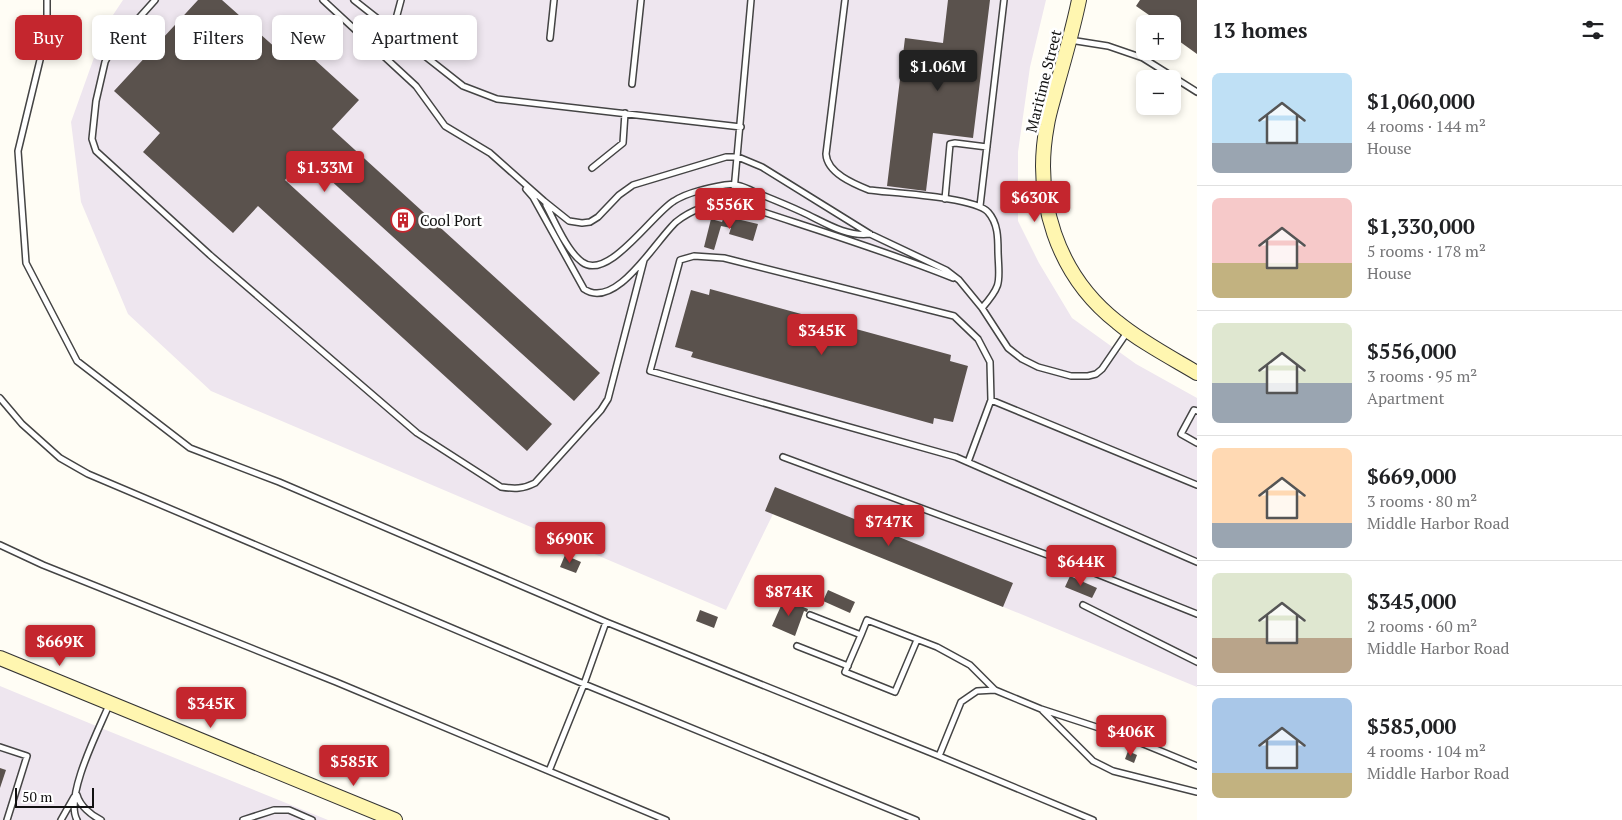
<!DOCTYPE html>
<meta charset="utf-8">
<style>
:root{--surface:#fff;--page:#f6f6f6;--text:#202124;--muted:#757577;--line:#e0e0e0;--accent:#c4262e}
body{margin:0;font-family:"PT Serif",serif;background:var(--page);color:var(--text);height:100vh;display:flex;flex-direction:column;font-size:19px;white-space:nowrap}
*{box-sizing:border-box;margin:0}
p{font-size:16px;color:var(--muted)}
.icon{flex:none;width:28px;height:28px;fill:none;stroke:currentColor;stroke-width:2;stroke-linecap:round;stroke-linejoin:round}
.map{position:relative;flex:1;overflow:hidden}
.drawer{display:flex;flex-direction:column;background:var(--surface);width:425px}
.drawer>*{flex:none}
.hud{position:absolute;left:15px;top:15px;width:475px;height:45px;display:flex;gap:10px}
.buttons{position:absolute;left:1136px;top:15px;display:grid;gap:10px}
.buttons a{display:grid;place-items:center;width:45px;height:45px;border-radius:8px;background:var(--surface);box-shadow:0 2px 8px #0003;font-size:25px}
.scale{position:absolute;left:15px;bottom:12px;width:79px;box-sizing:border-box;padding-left:5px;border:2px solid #111;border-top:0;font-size:14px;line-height:18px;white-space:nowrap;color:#111;-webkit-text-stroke:4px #fff;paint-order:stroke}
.price{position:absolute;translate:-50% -42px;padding:0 11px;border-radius:5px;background:var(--accent);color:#fff;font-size:16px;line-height:32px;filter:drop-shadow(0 1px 2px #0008)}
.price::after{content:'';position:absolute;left:50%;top:30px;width:15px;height:11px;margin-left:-8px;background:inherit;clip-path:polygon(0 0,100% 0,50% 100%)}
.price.on{background:#222;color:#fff}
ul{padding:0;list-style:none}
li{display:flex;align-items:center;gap:15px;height:125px;padding:0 15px}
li+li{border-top:1px solid var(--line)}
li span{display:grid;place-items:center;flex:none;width:140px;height:100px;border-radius:8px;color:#555}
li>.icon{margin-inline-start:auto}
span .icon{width:60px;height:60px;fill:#fffc;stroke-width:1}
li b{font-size:21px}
h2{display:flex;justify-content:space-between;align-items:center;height:60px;padding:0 15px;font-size:21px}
.chip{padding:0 18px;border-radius:8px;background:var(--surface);box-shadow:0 2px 8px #0003;font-size:18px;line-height:45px}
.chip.on{background:var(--accent);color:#fff}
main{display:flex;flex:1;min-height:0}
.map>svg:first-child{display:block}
.industrial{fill:#eee6ef}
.building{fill:#5a524d}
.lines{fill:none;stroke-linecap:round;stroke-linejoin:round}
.lane-casing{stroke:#444;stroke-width:8}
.secondary-casing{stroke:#333;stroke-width:16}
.lane{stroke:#fff;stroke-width:5}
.secondary{stroke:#fff6b0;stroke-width:14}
.labels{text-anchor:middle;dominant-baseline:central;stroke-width:5;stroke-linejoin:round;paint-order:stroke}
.street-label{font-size:15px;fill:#111;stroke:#fff}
.poi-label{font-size:15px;fill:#111;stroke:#fff;text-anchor:start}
</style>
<main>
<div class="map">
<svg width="1197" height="820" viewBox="0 0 1197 820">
<rect width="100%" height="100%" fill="#fffdf5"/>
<path class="industrial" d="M 123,0 L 1046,0 L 1030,67 L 1018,152 L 1018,221 L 1039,263 L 1072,318 L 1136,364 L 1197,398 L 1197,687 L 774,512 L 726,610 L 211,391 L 128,314 L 81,202 L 71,122 L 105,27 Z
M 0,686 L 101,728 L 328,820 L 0,820 Z"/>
<path class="building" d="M 198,0 L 222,0 L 278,50 L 297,29 L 322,52 L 315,60 L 359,100 L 332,129 L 600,373 L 574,401 L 306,158 L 285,180 L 552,424 L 527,451 L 258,206 L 233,233 L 143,152 L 160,133 L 114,91 Z
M 948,0 L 990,0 L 973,138 L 933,133 L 926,191 L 887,186 L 905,38 L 943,43 Z
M 1140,0 L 1197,0 L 1197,54 L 1172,36 L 1172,24 L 1162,24 L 1136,6 Z
M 724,216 L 758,224 L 753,241 L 729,234 L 731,228 L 721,226 L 714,250 L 704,247 L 711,219 L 722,222 Z
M 710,289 L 951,355 L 950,361 L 968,366 L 953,422 L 934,418 L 933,424 L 691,357 L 693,352 L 675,347 L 691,290 L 709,295 Z
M 775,487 L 1013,583 L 1003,607 L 765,511 Z
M 565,555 L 581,562 L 576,573 L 560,567 Z
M 793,576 L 818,587 L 813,597 L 788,587 Z
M 1070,576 L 1097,588 L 1092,598 L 1065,587 Z
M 828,590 L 855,602 L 850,613 L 823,601 Z
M 784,599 L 808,609 L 807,612 L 804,611 L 795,636 L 772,626 Z
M 700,610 L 718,617 L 714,628 L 696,621 Z
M 1128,751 L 1137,755 L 1134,763 L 1125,759 Z
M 0,768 L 6,770 L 0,788 Z"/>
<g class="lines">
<g class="lane-casing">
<path id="lane" d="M 47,0 L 47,31 L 18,151 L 26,263 L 77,361 L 190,448 L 279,482 L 606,622 L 939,756 L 1093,820
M 155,0 L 112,48 L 105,62 L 96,101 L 92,139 L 96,151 L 210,255 L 417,433 L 501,487 C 515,489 523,489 535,483 L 601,410 L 608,399 L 644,260
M 323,0 L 416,86 L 445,126 L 490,153 L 544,201 L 569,221 L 582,223 L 590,222 L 598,217 L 619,195 L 633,185 L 726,157 L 738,157 L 762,167 L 870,234 L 946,270 L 959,280 L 982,308 L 1008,348 L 1022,359 L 1038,367 L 1071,376 L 1088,376 L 1096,374 L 1102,369 L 1128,331
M 354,0 L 463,86 L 497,99 L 741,127
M 845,0 L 826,154 C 827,173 854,184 869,190 C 892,193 975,197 988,212 C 998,223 998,238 998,252 C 999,282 1003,284 982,308
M 393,30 L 401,0
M 550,38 L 554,0
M 1070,40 L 1108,46 L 1143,58 L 1197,92
M 632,84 L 641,0
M 592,168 L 623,143 L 625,113
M 526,189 L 533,197 L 584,289 C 616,311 656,240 676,222 C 692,209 713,203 733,202 C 807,227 881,249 953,278
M 945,199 L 950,144 L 955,143 L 987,147
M 733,202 L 751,0
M 546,205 C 555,222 567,251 582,262 C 608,282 653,213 674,201 C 688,192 709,188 725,185 C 737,183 746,188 757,193 C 772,199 787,205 802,212 C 824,222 845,237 870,234
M 980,206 L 1004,0
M 0,398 L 22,424 L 60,458 L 88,474 L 584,684 L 916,820
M 991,400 L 990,362 L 978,339 L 954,316 L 724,258 L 694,256 L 680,260 L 650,371 L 956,457 L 1197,562
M 1197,411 L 1194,410 L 1181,434 L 1197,443
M 783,457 L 1072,564 L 1197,614
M 968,462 L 991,400 L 1197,485
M 0,545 L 43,565 L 336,682 L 666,820
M 1083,605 L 1197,662
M 810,615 L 861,635 L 867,620 L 937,647 L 970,665 L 995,690
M 861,635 L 845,672 L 895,692 L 917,640
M 797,646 L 848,666
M 1043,711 L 1093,761 L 1113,771 L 1197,792
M 0,747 L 27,756 L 7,820
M 939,756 L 961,702 L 977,691 L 995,690 L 1041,709 L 1124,736 L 1197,766
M 549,771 L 584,684 L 606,622
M 77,795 C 80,806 91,815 101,820
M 61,820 L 74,797
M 77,820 C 64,797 99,729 109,705
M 243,820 L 274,810 L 289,810 L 312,820"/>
</g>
<g class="secondary-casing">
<path id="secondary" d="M 1079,0 C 1073,29 1065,57 1057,85 C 1054,98 1049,112 1047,125 C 1033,199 1057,275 1117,322 C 1141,342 1170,357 1197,373
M 0,658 L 395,820"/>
</g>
<use href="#lane" class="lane"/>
<use href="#secondary" class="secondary"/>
</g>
<defs>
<g id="building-ring" transform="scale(1.25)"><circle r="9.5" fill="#fff" stroke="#c4262e" stroke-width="1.5"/><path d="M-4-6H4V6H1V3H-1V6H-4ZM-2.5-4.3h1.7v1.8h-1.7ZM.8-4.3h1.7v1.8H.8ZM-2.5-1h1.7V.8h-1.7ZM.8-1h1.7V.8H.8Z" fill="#c4262e"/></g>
</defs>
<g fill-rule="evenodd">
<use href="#building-ring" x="403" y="220"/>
</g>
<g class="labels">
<g class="street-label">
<text transform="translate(1043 81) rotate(-76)">Maritime Street</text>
</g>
<g class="poi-label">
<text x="420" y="220">Cool Port</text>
</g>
</g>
</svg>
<div class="buttons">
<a>+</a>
<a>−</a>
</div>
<div class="scale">50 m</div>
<b class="price on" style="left:938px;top:92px">$1.06M</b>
<b class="price" style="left:325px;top:193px">$1.33M</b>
<b class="price" style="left:1035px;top:223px">$630K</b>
<b class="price" style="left:730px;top:230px">$556K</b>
<b class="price" style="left:822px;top:356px">$345K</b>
<b class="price" style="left:889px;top:547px">$747K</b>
<b class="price" style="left:570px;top:564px">$690K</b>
<b class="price" style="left:1081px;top:587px">$644K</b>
<b class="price" style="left:789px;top:617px">$874K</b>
<b class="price" style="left:60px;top:667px">$669K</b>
<b class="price" style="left:211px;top:729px">$345K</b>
<b class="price" style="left:1131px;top:757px">$406K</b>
<b class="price" style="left:354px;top:787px">$585K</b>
<div class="hud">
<a class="chip on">Buy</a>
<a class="chip">Rent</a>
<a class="chip">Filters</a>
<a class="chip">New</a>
<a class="chip">Apartment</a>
</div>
</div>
<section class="drawer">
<h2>13 homes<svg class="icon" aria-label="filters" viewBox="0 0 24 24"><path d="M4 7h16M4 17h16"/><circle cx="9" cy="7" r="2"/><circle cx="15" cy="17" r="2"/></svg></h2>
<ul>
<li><span style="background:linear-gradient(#bfe0f5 70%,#9aa5b1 0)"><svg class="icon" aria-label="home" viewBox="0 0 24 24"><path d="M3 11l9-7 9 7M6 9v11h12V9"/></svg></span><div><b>$1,060,000</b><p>4 rooms · 144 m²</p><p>House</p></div></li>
<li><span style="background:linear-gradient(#f6c9c9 65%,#c2b280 0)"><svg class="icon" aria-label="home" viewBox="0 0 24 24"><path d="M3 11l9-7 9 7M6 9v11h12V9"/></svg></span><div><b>$1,330,000</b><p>5 rooms · 178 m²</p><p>House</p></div></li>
<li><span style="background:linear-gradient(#dfe7d0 60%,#9aa5b1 0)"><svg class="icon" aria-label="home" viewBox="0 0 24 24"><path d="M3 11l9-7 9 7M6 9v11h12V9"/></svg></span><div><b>$556,000</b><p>3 rooms · 95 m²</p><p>Apartment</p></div></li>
<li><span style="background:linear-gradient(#ffd9b3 75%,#9aa5b1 0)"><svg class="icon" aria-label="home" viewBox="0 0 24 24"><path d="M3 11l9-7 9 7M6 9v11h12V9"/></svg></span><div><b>$669,000</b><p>3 rooms · 80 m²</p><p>Middle Harbor Road</p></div></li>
<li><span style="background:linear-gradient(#dfe7d0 65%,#b9a48a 0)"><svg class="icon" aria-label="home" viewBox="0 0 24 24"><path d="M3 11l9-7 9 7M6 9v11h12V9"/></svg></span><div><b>$345,000</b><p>2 rooms · 60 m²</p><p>Middle Harbor Road</p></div></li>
<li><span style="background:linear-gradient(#a9c7e8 75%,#c2b280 0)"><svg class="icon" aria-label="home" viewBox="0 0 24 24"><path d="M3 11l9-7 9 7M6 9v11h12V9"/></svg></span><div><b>$585,000</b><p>4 rooms · 104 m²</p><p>Middle Harbor Road</p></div></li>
</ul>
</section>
</main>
